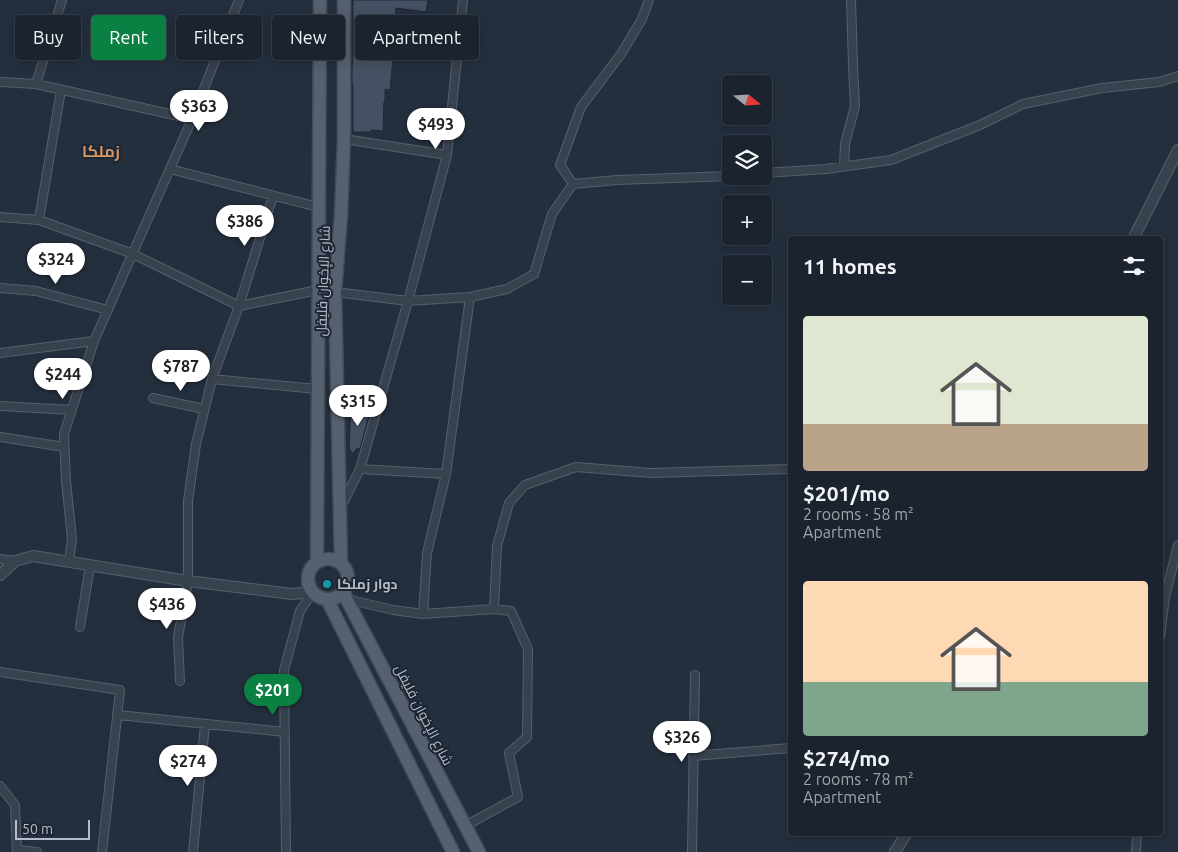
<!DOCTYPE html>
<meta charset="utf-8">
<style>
:root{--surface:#1b232e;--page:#242b36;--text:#f1f3f6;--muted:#a0a4aa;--line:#39404a;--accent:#0b8043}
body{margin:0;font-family:Ubuntu,Cairo,sans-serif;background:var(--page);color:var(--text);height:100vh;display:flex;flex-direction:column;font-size:19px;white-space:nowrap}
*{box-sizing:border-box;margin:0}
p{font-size:16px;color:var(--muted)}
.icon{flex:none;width:28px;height:28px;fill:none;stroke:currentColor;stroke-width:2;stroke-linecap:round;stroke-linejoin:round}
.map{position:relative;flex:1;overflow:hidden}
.side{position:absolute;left:788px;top:236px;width:375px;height:600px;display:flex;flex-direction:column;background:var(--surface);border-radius:5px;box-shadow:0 2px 12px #0003,0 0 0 1px var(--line)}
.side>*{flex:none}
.guide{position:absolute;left:15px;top:15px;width:475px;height:45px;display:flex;gap:10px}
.needle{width:32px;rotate:108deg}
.fabs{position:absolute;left:722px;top:75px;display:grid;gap:10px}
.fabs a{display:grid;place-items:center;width:50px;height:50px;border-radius:5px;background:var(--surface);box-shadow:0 2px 12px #0003,0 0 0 1px var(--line);font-size:25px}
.scale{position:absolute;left:15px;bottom:12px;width:75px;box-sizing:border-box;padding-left:5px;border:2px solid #b4bcc9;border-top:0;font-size:14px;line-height:18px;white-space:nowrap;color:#b4bcc9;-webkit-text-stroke:4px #1d2633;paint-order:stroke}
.price{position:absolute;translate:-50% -42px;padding:0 11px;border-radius:18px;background:#fff;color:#222;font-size:16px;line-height:32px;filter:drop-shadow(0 1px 2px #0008)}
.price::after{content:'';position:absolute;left:50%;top:30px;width:15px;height:11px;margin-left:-8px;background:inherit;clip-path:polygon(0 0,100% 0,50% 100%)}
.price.on{background:var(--accent);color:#fff}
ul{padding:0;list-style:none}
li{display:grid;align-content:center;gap:10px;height:265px;padding:0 15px}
li span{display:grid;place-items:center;height:155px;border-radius:5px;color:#555}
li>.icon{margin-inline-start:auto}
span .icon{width:90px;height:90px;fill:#fffc;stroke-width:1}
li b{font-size:21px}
h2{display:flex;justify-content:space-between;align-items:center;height:60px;padding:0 15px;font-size:21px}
.pill{padding:0 18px;border-radius:5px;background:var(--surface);box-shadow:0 2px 12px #0003,0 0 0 1px var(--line);font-size:18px;line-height:45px}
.pill.on{background:var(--accent);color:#fff}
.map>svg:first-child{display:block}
.building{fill:#455162;stroke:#1f2835}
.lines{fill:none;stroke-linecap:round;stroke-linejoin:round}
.minor-casing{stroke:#565f6c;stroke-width:10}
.tertiary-casing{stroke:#565f6c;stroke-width:12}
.primary-casing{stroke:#414a57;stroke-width:15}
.minor{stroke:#38414e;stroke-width:8}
.tertiary{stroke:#38414e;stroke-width:10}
.primary{stroke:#56606e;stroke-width:12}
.culture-dot{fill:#0f9aa8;stroke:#1d2633;stroke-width:2}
.labels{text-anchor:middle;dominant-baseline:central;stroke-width:4;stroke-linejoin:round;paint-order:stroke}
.street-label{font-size:14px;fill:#b4bcc9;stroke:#1d2633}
.poi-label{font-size:14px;font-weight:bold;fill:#b4bcc9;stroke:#1d2633;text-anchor:start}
.quarter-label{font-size:16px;font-weight:bold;fill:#d59563;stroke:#1d2633}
</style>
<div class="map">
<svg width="1178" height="852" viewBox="0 0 1178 852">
<rect width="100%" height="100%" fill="#242f3e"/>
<path class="building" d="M 353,0 L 428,0 L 426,12 L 396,8 L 393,58 L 390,90 L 385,89 L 385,101 L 384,102 L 383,131 L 371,130 L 372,132 L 353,132 L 353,85 L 352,84 L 352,68 L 353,54 Z
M 351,407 L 371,407 L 360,449 L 357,448 L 353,454 L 349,448 Z"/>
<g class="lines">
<g class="minor-casing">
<path id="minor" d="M 463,0 L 447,155 L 408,301 L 470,297 L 507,289 L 534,274 L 552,214 L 573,184 L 617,180 L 731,176
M 0,82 L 36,84 L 192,119
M 36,84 L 62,0
M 344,139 L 447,155
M 844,166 L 845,144 L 855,106 L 853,65 L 851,0
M 170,169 L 318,207
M 764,173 L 826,169 L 891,160 L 980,125 L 1023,104 L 1102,88 L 1159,82 L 1178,76
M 573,184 L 560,165 L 581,107 L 621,54 L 642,19 L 649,0
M 0,217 L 39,220 L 133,254 L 239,306 L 318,290
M 39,220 L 61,90
M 0,288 L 36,291 L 108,310
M 335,292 L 408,301 L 360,469 L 341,507
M 0,353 L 94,341
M 212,379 L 317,389
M 153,398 L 204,409
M 0,406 L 72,410
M 0,437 L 64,447
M 360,469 L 446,474
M 0,559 L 15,561
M 69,561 L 72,539 L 66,481 L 64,434 L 94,341 L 192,119 L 239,0
M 347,598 L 355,601 L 393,610 L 423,614 L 494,609 L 511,611 L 528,649 L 527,737 L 509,753 L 518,797 L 465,826
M 494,609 L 497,546 L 509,503 L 525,485 L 576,467 L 651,473 L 790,469
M 423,614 L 427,553 L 446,474 L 470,297
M 80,627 L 90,566
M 1160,637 L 1165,597 L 1178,545
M 0,672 L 120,690 L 102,852
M 180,681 L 178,637 L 188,581 L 188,501 L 196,444 L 212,379 L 239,306 L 273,196
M 118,715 L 285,732
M 693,756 L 790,748
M 0,786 L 15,805 L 17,852
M 18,850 L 37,852
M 193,852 L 205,724
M 286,852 L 284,670 L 300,611 L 313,592
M 692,852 L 695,675
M 1136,852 L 1137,834"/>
</g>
<g class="tertiary-casing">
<path id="tertiary" d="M 1133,239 L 1178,150
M 0,575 L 15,561 L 33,556 L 188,581 L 292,594 L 313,592
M 895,852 L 906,834"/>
</g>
<g class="primary-casing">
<path id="primary" d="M308 579a20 20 0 1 1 40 0a20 20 0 1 1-40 0Z
M 317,562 L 320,0
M 341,563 L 335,292 L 341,215 L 344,139 L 344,0
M 344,592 L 346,598 L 479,852
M 327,599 L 453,852"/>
</g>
<use href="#minor" class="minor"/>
<use href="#tertiary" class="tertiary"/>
<use href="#primary" class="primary"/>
</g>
<circle class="culture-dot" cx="327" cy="584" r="5"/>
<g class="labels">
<g class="street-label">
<text transform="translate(323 281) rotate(-88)">شارع الإخوان فليفل</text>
<text transform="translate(424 715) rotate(63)">شارع الإخوان فليفل</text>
</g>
<g class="poi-label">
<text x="337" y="584">دوار زملكا</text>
</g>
<g class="quarter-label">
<text x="101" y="151">زملكا</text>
</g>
</g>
</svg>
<div class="fabs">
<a><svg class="needle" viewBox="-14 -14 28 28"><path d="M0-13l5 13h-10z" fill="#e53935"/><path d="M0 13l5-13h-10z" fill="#a0a4aa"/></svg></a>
<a><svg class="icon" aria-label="layers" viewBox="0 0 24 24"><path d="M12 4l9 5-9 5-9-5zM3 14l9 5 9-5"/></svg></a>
<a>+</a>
<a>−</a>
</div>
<div class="scale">50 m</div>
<b class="price" style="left:199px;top:132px">$363</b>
<b class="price" style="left:436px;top:150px">$493</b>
<b class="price" style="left:245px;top:247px">$386</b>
<b class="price" style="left:56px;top:285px">$324</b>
<b class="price" style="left:181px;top:392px">$787</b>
<b class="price" style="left:63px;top:400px">$244</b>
<b class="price" style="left:358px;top:427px">$315</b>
<b class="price" style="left:167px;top:630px">$436</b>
<b class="price on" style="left:273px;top:716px">$201</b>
<b class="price" style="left:682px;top:763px">$326</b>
<b class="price" style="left:188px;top:787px">$274</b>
<div class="guide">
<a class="pill">Buy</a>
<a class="pill on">Rent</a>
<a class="pill">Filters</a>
<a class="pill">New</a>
<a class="pill">Apartment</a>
</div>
<section class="side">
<h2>11 homes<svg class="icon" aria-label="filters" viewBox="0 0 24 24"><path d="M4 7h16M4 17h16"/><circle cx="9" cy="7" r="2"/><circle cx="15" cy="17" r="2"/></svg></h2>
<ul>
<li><span style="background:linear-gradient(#dfe7d0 70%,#b9a48a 0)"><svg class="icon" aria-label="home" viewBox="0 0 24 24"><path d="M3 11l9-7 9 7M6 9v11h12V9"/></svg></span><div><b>$201/mo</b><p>2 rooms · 58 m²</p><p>Apartment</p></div></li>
<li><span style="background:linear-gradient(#ffd9b3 65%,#7fa58c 0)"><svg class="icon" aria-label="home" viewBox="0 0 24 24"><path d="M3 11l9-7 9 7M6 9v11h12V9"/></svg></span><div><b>$274/mo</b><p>2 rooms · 78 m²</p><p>Apartment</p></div></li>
</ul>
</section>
</div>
